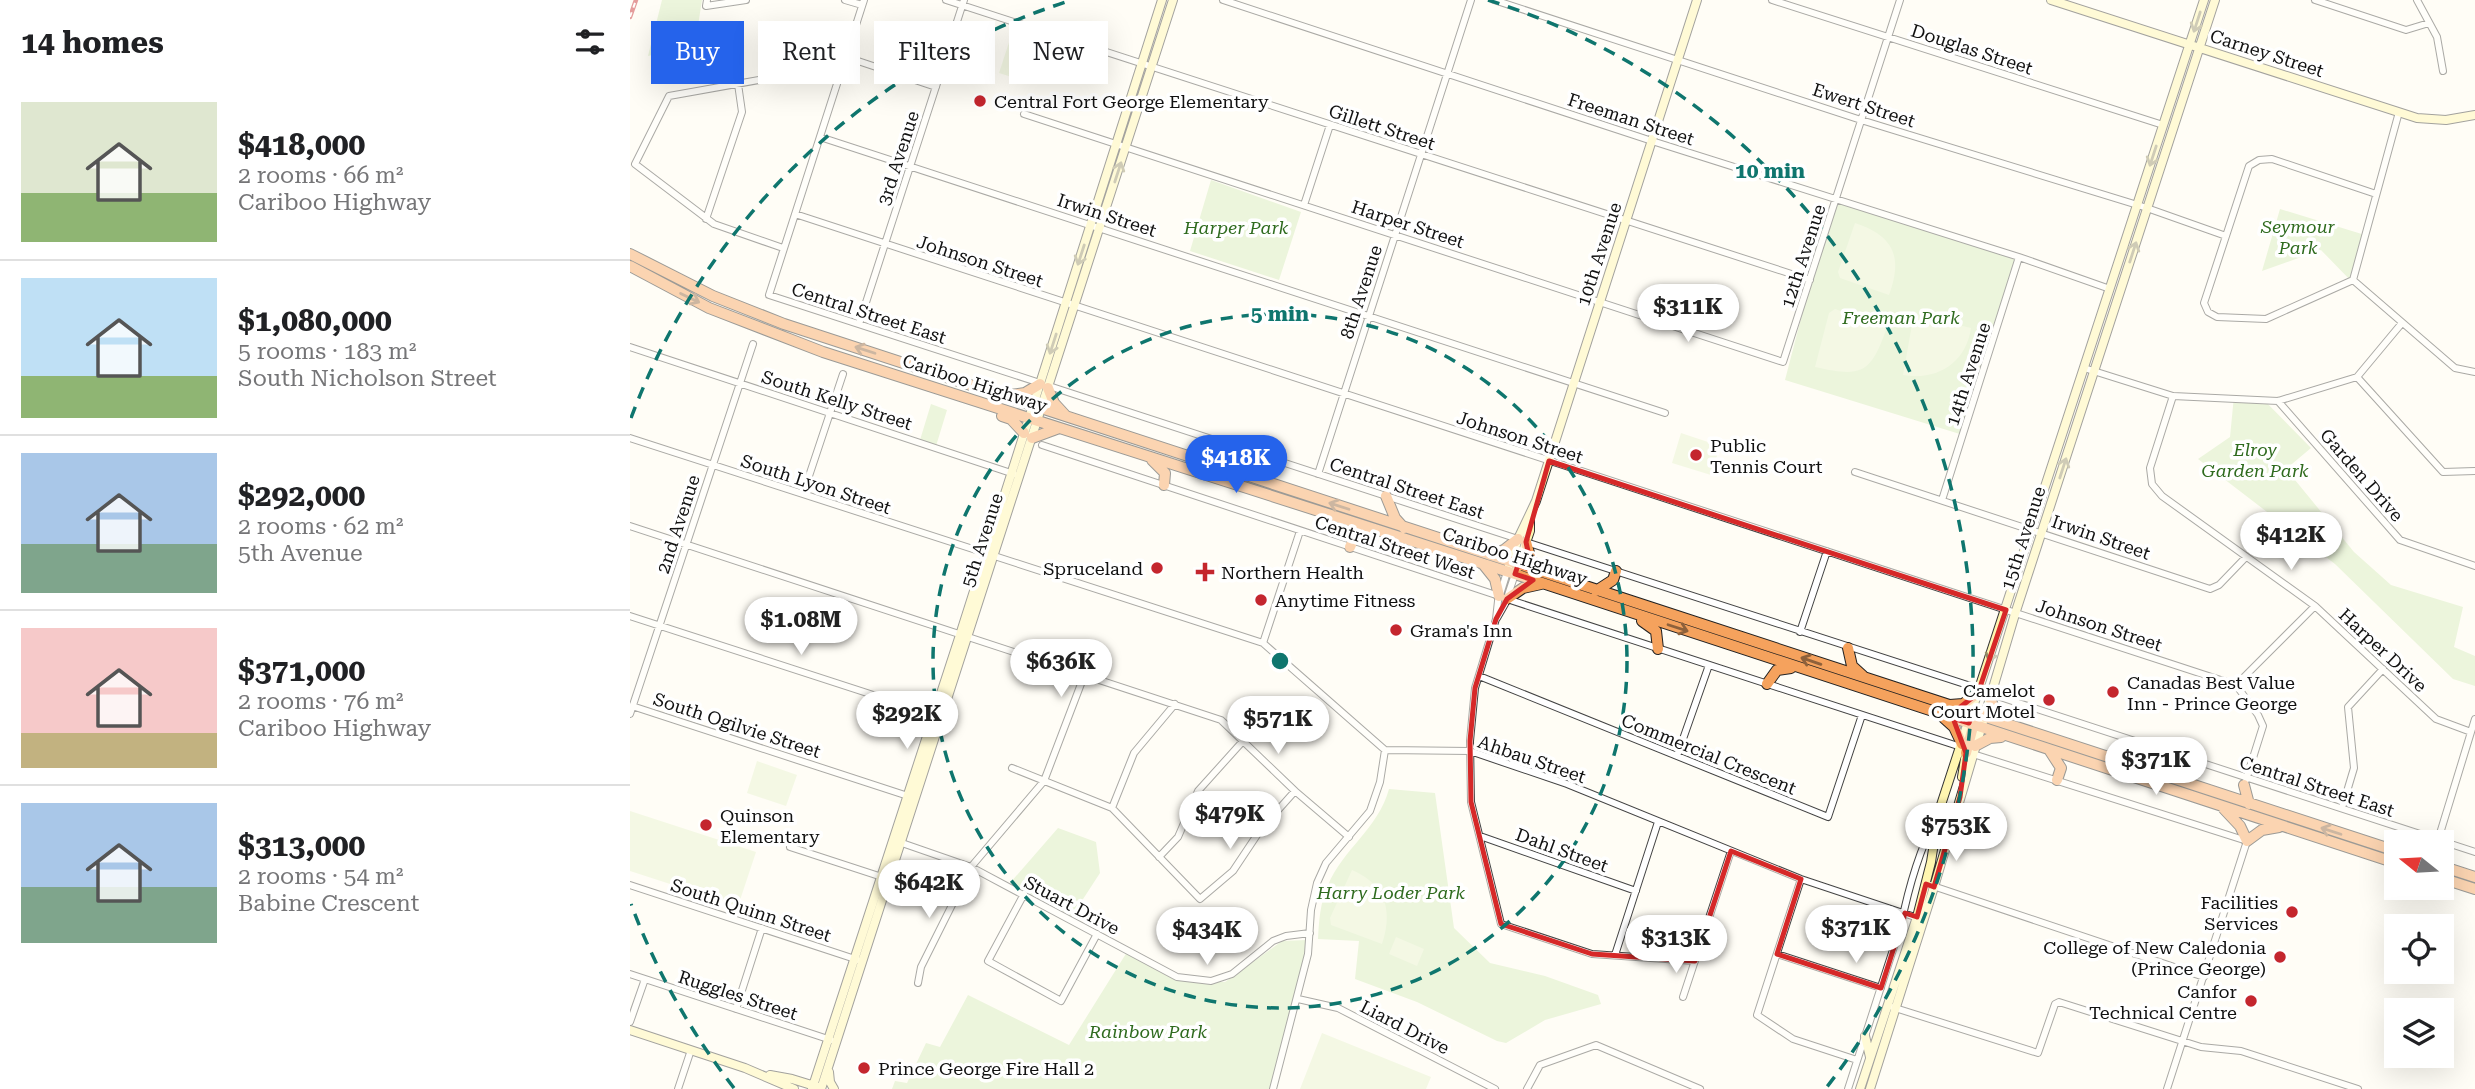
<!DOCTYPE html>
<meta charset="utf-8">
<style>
:root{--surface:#fff;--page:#f2f2f2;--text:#202124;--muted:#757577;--line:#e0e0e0;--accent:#2563eb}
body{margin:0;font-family:"Roboto Serif",serif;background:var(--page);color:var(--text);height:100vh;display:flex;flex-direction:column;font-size:26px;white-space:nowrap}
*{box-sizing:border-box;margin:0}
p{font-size:23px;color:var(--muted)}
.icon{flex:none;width:38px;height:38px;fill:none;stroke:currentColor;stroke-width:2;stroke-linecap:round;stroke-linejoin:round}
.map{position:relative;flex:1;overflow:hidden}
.drawer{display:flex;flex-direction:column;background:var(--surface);width:630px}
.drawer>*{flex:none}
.hud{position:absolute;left:21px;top:21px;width:665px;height:63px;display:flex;gap:14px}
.needle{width:46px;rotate:288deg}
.fabs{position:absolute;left:1754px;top:830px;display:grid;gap:14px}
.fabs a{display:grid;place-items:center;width:70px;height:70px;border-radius:0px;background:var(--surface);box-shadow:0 7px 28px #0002;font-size:35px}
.price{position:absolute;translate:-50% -60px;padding:0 16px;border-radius:24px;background:#fff;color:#222;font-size:23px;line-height:46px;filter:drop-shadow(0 2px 4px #0008)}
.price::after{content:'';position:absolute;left:50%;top:42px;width:21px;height:16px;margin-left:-10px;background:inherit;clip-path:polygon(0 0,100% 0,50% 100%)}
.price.active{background:var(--accent);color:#fff}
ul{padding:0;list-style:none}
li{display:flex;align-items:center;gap:21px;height:175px;padding:0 21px}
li+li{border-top:2px solid var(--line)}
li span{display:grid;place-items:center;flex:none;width:196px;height:140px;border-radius:0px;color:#555}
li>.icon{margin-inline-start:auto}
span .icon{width:84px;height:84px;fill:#fffc;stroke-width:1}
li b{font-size:30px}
h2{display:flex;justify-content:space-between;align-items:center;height:84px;padding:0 21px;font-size:30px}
.tag{padding:0 24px;border-radius:0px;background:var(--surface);box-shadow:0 7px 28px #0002;font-size:24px;line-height:63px}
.tag.active{background:var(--accent);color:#fff}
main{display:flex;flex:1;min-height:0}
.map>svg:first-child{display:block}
.green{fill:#d5ebbd}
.pitch{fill:#e6f2cf}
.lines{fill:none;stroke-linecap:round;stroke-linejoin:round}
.street-casing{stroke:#444;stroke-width:8}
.secondary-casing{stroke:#333;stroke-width:10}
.highway-casing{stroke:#222;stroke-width:12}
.street{stroke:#fff;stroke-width:6}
.secondary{stroke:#fff6b0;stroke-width:8}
.highway{stroke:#f5a25d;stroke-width:10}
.rail-casing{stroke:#c4262e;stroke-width:4.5}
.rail{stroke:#fff;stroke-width:2;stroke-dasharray:5;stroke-linecap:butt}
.oneway{stroke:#948f68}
.oneway2{stroke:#8e613b}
.marked{fill:none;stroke:#d62828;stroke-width:5;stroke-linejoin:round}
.ring{fill:none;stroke:#0f766e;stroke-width:3.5;stroke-dasharray:12 9}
.poi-dot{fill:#c4262e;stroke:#fff;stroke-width:2.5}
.labels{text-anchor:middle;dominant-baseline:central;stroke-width:7;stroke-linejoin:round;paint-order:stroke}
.street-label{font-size:18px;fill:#111;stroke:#fff}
.poi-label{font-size:18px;fill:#111;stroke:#fff;text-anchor:start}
.park-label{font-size:18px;font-style:italic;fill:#2f6b1f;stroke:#fff}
.centre{fill:#0f766e;stroke:#fff;stroke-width:3.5}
.ring-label{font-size:21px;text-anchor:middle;font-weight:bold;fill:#0f766e;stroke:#fff;stroke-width:7;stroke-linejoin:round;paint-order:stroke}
</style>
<main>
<section class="drawer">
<h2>14 homes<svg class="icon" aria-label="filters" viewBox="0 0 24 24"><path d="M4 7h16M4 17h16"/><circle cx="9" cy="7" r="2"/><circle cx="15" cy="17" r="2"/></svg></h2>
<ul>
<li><span style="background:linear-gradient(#dfe7d0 65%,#8fb573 0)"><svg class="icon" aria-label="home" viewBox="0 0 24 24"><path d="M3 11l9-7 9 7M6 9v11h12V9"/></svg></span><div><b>$418,000</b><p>2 rooms · 66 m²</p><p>Cariboo Highway</p></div></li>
<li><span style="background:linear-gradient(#bfe0f5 70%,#8fb573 0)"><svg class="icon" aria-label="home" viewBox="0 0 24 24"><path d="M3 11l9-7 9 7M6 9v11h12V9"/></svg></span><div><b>$1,080,000</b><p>5 rooms · 183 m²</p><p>South Nicholson Street</p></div></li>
<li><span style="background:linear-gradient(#a9c7e8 65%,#7fa58c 0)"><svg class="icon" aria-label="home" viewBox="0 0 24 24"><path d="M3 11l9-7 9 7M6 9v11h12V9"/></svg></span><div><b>$292,000</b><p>2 rooms · 62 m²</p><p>5th Avenue</p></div></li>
<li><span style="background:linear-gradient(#f6c9c9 75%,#c2b280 0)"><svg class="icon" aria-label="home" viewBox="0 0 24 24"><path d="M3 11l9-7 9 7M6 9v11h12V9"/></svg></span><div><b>$371,000</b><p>2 rooms · 76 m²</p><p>Cariboo Highway</p></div></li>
<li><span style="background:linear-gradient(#a9c7e8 60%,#7fa58c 0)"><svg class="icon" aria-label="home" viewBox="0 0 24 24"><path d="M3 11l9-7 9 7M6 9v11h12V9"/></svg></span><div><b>$313,000</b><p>2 rooms · 54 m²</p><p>Babine Crescent</p></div></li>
</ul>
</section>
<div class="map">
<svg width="1845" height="1089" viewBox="0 0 1845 1089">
<rect width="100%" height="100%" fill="#fffdf5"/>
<path class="green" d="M 32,0 L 72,0 L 65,45 L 18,56 Z
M 581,180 L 671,212 L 649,280 L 560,251 Z
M 1208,198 L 1390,255 L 1333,435 L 1155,380 L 1181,280 Z
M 1650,209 L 1735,235 L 1723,283 L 1691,250 L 1632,271 Z
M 1604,396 L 1630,396 L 1681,448 L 1656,469 L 1724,552 L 1761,585 L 1833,607 L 1824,647 L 1845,656 L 1845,686 L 1823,679 L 1705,564 L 1568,459 L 1600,437 Z
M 301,404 L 317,410 L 306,446 L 290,440 Z
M 759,789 L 805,793 L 824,928 L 860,963 L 915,976 L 968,995 L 971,1004 L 915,1020 L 876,1043 L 867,1041 L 787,1002 L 725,979 L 729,941 L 688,939 C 689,921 690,903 698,885 C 713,849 748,829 759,789 Z
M 428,828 L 466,842 L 470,873 L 442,916 L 380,883 Z
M 677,940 L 667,995 L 641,1089 L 262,1089 L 265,1081 L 277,1083 L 296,1043 L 310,1047 L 338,995 L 439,1045 L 497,952 L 563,981 L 595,982 L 652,941 Z"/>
<path class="pitch" d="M 382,33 L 410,43 L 398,82 L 369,73 Z
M 1225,223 C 1264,236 1273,257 1259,295 L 1210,278 L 1208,272 Z
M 1205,309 L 1257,327 C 1241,373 1233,378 1185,367 L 1199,313 Z
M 1288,315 L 1341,328 C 1336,363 1307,381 1273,375 L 1283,319 Z
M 1051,433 L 1090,446 L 1081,475 L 1042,463 Z
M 127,761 L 167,775 L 156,806 L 117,793 Z
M 0,811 L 126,852 L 108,906 L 0,871 Z
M 722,870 C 756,885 763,910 752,944 L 701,925 L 700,918 Z
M 766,937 L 794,949 L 787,966 L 759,954 Z
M 692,1033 L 801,1077 L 796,1089 L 670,1089 Z"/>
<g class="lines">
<g class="street-casing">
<path id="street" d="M 77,0 L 76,6 L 116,0
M 215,0 L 232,5
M 234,0 L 139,295 L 410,383
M 316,0 L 1180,280
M 593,0 L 1022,141 L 1389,257 L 1480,289
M 864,0 L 1231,120 L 1514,207 L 1596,236
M 1142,0 L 1533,125
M 1685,0 L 1776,30 L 1799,23
M 1787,0 L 1807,37 L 1813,71
M 216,57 L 306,87
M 394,114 L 1153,362 L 1270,0
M 190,137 L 1035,413
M 674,205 L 700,125
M 165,214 L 1606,685
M 76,219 L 112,112 L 108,84
M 153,248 L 84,224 L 5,164 L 39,96 L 168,73 L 183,73 L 208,81
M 1723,280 L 1636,319 L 1587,317 L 1578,312 L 1574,303 L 1619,166 L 1629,160 L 1642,159 L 1746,194
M 1723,280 L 1769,112
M 1723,280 L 1825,368 L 1845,372
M 229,324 L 334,0
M 0,347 L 384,474
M 1454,368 L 1543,396 L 1648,401 L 1727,377 L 1772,323
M 1727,377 L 1813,472 L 1845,471
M 419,386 L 888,539
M 1543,396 L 1520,468 L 1522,484 L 1532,496 L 1685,606 L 1806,719 L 1841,732
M 1648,401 L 1770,540 L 1845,566
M 0,438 L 633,643 L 755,750 L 840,751 L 937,784 L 1171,879 L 1288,918
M 412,445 L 869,596
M 1225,472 L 1580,589 L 1589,585 L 1616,557
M 688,474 L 841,0
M 173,494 L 213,374
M 1312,500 L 1389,257
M 0,526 L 591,720 L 665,791 L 719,837
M 896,542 L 1350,689
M 877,572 L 868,601 L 866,619 L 845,688 L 840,741 L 841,802 L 871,924 L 962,954 L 1065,961
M 877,599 L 1331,747
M 0,616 L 308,716
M 867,618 L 875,604 L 885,574
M 1170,632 L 1197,551
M 633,643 L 670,531
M 849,676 L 1198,817 L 1232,715
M 1606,685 L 1628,715 L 1633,726 L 1616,780
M 1606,685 L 1685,606
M 1361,694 L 1845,852
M 2,706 L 281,797
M 0,714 L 123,344
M 1343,754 L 1617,841 L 1537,1089
M 1047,756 L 1079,665
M 382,768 L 482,808 L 570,899 L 603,871 L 631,829 L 665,791
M 482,808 L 504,753 L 545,704
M 1712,808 L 1724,768 L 1718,707 L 1753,669
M 850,836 L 1006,891
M 1808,840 L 1845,719
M 269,842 L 341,867 L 547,977 L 581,981 L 602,974 L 643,941 L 656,936 L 680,933
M 160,847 L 255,878
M 529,857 L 548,837 L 568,791 L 613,741
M 1171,879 L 1127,1015 L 1163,1039 L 1227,1060
M 0,885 L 228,960
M 1300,885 L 1574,977
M 394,894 L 358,961 L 431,1001 L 467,934
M 1147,954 L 1251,988
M 985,955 L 1028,822
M 0,974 L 201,1040
M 288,983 L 291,967 L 341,867 L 414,781 L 454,676
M 1053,997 L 1101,851
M 668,999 L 708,1008 L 865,1089
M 1262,1007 L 1408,1053 L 1425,1004 L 1429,1002 L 1571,1047 L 1611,1051 L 1728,1089
M 106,1009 L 132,928
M 0,1022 L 15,979
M 48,1089 L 61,1050
M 643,1089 L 678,954 L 681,910 L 687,883 L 696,863 L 740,811 L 750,782 L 755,750
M 897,1089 L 910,1065 L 966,1045 L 1070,1089
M 1218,1089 L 1271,925 C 1278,890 1289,851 1306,818"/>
</g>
<g class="secondary-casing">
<path id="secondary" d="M 1421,0 L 1787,118 L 1816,120 L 1845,115
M 879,566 L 888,539 L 906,501 L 1067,0
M 887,569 L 900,531 L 900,518
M 1332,777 L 1336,753 L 1332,749
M 0,1030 L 115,1068 L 164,1089
M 1235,1036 L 1240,1057
M 199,1072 L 200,1082 L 204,1089
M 140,1075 L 162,1079 L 188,1087
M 182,1089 L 330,635 L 532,0
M 191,1089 L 543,0
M 1230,1089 L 1287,917 L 1301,862 L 1309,811 L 1574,0
M 1240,1089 L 1304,887 L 1385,614 L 1585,0"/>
</g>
<g class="highway-casing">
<path id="highway" d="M 0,254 L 83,296 L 154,324 L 1766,851
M 0,266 L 79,308 L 193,352 L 885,574 L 1766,863
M 418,388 L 424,403 L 435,415
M 380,395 L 395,393 L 410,384
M 372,416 L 381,419 L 394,433
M 402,438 L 429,428
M 522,460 L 535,473 L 534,485
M 597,468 C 608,468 617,462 623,453
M 756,496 L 765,518 L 774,528
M 896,542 L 901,560 L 911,570
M 720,547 C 725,535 731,530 744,529
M 860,555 L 874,550 L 888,539
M 853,564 L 865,579 L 869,596
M 966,591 L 983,580 L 986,571
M 877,599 L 893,588 L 911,584
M 1012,621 L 1026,631 L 1028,649
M 1218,648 L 1222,666 L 1233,676
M 1137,684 L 1147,670 L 1161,668
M 1360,697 L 1366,715 L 1376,723
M 1320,705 L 1333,704 L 1348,693
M 1314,718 L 1324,727 L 1332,744
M 1345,746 L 1360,738 L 1371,737
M 1420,751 L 1431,768 L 1427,780
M 1336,753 L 1345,719
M 1614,785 L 1619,804
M 1594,809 L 1610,826 L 1617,841
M 1617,841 L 1632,830 L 1649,827
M 1811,866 L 1845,877
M 1811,878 L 1845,889"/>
</g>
<use href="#street" class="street"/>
<use href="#secondary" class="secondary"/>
<use href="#highway" class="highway"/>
<g class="rail-casing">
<path id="rail" d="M 0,17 L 6,0"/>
</g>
<use href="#rail" class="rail"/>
</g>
<defs><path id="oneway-shaft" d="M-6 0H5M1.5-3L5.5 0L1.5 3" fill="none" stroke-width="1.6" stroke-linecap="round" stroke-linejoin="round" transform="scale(1.75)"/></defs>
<g class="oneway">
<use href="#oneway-shaft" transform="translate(1567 22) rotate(108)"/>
<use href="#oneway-shaft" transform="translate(1523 156) rotate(108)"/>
<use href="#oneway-shaft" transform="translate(488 172) rotate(-72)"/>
<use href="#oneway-shaft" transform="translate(1503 252) rotate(-72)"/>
<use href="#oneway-shaft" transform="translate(451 255) rotate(108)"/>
<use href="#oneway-shaft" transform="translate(423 344) rotate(108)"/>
<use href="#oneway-shaft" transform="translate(1433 468) rotate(-72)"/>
<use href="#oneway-shaft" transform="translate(1362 652) rotate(108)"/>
</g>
<g class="oneway2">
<use href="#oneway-shaft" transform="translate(60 298) rotate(26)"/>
<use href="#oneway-shaft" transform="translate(235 350) rotate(-162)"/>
<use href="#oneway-shaft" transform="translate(709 506) rotate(-162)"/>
<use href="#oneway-shaft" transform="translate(1048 628) rotate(18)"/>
<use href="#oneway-shaft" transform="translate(1181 661) rotate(-161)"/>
<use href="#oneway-shaft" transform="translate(1701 831) rotate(-162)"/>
</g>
<path d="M0 0H1845V1089H0ZM 919,461 L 1376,610 L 1348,693 L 1328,709 L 1342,714 L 1339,723 L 1323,718 L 1336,753 L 1330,797 L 1304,887 L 1296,884 L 1287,917 L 1275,913 L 1251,988 L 1147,954 L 1171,879 L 1101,851 L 1065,961 L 962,954 L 871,924 L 841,802 L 840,741 L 845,688 L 866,619 L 877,599 L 903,580 L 885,574 L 888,565 L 902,570 L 896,542 Z" fill="#fffdf5" fill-opacity=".55" fill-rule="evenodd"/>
<path class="marked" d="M 919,461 L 1376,610 L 1348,693 L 1328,709 L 1342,714 L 1339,723 L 1323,718 L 1336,753 L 1330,797 L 1304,887 L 1296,884 L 1287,917 L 1275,913 L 1251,988 L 1147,954 L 1171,879 L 1101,851 L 1065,961 L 962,954 L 871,924 L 841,802 L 840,741 L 845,688 L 866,619 L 877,599 L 903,580 L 885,574 L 888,565 L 902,570 L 896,542 Z"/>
<g class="ring">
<circle cx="650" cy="661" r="347"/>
<path d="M104 1088A693 693 0 0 1 1 904M1 418A693 693 0 0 1 442 0M858 0A693 693 0 0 1 1196 1088"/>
</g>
<g class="poi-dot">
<circle cx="350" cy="101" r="7"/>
<circle cx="1066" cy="455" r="7"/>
<circle cx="527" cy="568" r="7"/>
<path d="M571.5 561.5h7v7h7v7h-7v7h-7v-7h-7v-7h7z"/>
<circle cx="631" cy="600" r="7"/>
<circle cx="766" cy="630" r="7"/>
<circle cx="1483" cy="692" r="7"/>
<circle cx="1419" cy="700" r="7"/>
<circle cx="76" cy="825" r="7"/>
<circle cx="1662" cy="912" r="7"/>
<circle cx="1650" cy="957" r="7"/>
<circle cx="1621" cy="1001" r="7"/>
<circle cx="234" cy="1068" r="7"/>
</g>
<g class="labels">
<g class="street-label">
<text transform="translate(1342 49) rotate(18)">Douglas Street</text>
<text transform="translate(1637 53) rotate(18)">Carney Street</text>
<text transform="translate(1234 105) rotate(18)">Ewert Street</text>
<text transform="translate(1001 119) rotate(18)">Freeman Street</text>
<text transform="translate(752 127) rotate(18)">Gillett Street</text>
<text transform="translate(268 158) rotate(-72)">3rd Avenue</text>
<text transform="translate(477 215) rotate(18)">Irwin Street</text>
<text transform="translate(778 224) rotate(18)">Harper Street</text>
<text transform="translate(969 254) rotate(-72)">10th Avenue</text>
<text transform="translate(1173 256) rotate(-72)">12th Avenue</text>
<text transform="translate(350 261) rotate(18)">Johnson Street</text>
<text transform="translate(731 292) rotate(-72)">8th Avenue</text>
<text transform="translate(239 313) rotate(18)">Central Street East</text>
<text transform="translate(1338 374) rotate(-72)">14th Avenue</text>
<text transform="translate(345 383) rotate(18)">Cariboo Highway</text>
<text transform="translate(207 400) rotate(18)">South Kelly Street</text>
<text transform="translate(890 437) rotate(18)">Johnson Street</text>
<text transform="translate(1732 475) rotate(49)">Garden Drive</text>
<text transform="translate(186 484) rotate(18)">South Lyon Street</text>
<text transform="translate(777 488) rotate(18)">Central Street East</text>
<text transform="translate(48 524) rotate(-72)">2nd Avenue</text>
<text transform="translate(1471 537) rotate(19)">Irwin Street</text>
<text transform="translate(1393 538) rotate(-72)">15th Avenue</text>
<text transform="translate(352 540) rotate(-72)">5th Avenue</text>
<text transform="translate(765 547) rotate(18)">Central Street West</text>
<text transform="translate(885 556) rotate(18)">Cariboo Highway</text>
<text transform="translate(1469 625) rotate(18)">Johnson Street</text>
<text transform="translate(1753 650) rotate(43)">Harper Drive</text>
<text transform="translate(107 725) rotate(18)">South Ogilvie Street</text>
<text transform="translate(1079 754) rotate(22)">Commercial Crescent</text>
<text transform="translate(902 759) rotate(19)">Ahbau Street</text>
<text transform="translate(1687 786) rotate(18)">Central Street East</text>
<text transform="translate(932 850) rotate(20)">Dahl Street</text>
<text transform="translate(442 905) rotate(28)">Stuart Drive</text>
<text transform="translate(121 910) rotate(18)">South Quinn Street</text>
<text transform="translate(108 995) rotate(18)">Ruggles Street</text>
<text transform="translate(775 1027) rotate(27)">Liard Drive</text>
</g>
<g class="poi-label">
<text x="364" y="101">Central Fort George Elementary</text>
<text x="1080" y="445">Public<tspan x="1080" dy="21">Tennis Court</tspan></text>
<text x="513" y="568" text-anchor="end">Spruceland</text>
<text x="591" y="572">Northern Health</text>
<text x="645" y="600">Anytime Fitness</text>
<text x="780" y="630">Grama's Inn</text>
<text x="1497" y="682">Canadas Best Value<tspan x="1497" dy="21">Inn - Prince George</tspan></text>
<text x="1405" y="690" text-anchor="end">Camelot<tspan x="1405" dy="21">Court Motel</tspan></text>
<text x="90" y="815">Quinson<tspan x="90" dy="21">Elementary</tspan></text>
<text x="1648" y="902" text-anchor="end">Facilities<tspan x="1648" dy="21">Services</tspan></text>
<text x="1636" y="947" text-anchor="end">College of New Caledonia<tspan x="1636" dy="21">(Prince George)</tspan></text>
<text x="1607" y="991" text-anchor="end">Canfor<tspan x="1607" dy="21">Technical Centre</tspan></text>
<text x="248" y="1068">Prince George Fire Hall 2</text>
</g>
<g class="park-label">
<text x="1668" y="226">Seymour<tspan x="1668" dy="21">Park</tspan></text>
<text x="606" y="227">Harper Park</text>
<text x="1271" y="317">Freeman Park</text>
<text x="1625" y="449">Elroy<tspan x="1625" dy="21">Garden Park</tspan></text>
<text x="761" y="892">Harry Loder Park</text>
<text x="518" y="1031">Rainbow Park</text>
</g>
</g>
<circle cx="650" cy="661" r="10" class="centre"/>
<g class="ring-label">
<text x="1140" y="178">10 min</text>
<text x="650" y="321">5 min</text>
</g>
</svg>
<div class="fabs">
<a><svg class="needle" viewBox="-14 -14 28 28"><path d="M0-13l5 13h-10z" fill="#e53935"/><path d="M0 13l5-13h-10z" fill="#757577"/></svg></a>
<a><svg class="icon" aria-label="locate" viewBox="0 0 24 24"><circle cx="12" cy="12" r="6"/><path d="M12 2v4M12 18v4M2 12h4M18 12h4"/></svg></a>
<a><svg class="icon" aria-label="layers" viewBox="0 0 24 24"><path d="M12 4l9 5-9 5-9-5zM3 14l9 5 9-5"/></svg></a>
</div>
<b class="price" style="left:1058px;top:344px">$311K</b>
<b class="price active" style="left:606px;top:495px">$418K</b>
<b class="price" style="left:1661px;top:572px">$412K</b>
<b class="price" style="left:171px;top:657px">$1.08M</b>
<b class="price" style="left:431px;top:699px">$636K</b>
<b class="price" style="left:277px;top:751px">$292K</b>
<b class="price" style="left:648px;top:756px">$571K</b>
<b class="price" style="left:1526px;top:797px">$371K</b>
<b class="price" style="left:600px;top:851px">$479K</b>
<b class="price" style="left:1326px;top:863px">$753K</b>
<b class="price" style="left:299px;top:920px">$642K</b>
<b class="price" style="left:1226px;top:965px">$371K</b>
<b class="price" style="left:577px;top:967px">$434K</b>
<b class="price" style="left:1046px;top:975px">$313K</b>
<div class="hud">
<a class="tag active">Buy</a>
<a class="tag">Rent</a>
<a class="tag">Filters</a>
<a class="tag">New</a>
</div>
</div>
</main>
